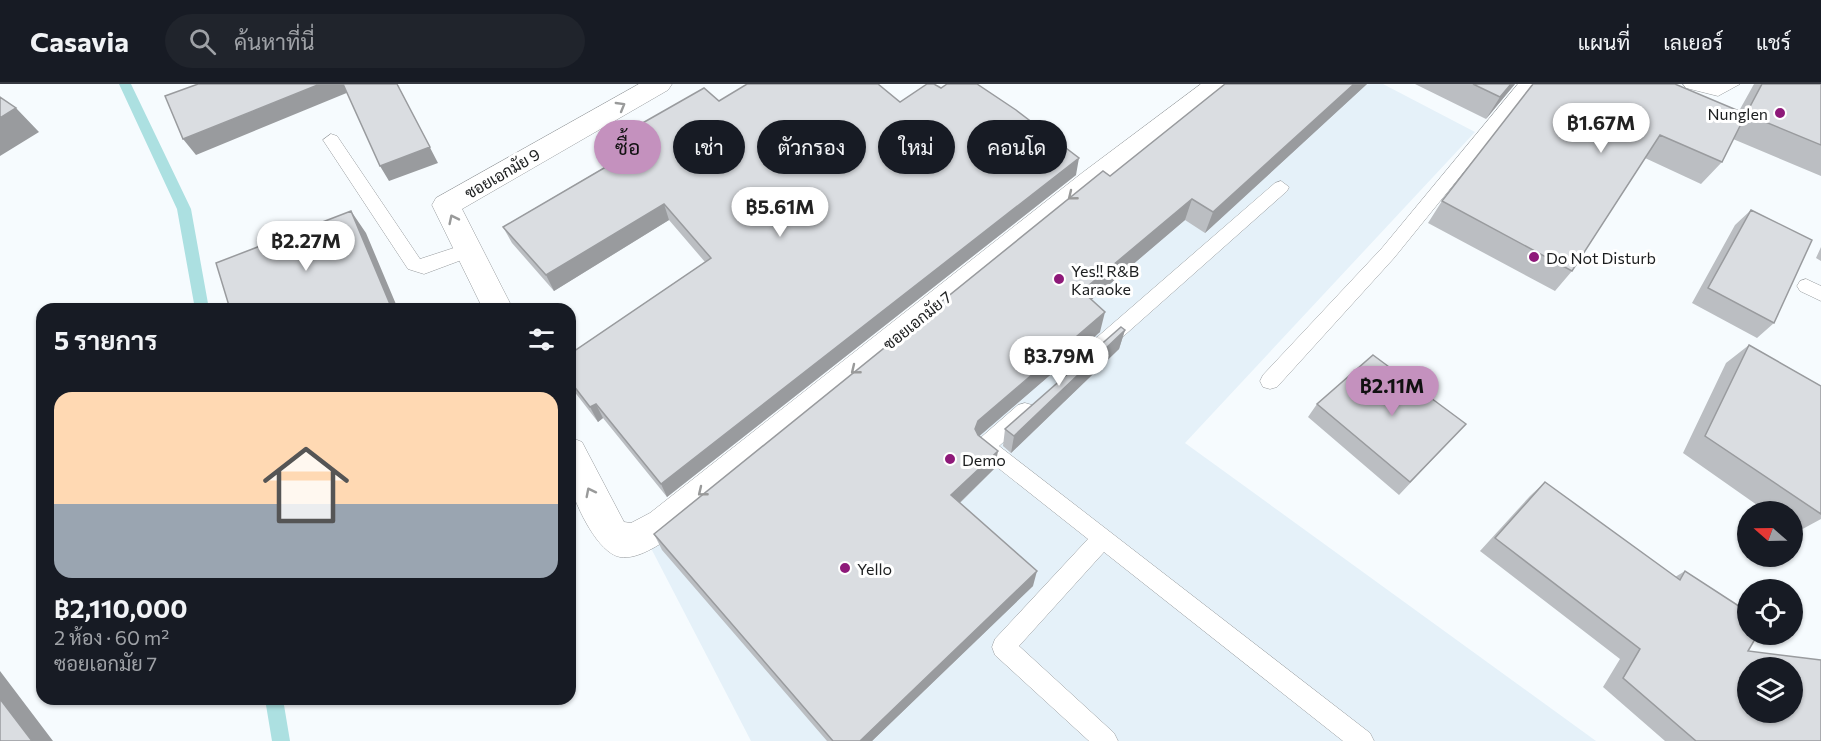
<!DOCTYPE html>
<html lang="th">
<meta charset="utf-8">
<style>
:root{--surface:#171b24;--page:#20242c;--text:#f1f3f6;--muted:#9ea1a6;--line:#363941;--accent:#c491be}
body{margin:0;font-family:Commissioner,Sarabun,sans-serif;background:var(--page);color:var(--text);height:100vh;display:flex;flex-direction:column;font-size:22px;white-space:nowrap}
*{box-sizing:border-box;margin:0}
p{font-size:20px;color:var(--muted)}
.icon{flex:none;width:33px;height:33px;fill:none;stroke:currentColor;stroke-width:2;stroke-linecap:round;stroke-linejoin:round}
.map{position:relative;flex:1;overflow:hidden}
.side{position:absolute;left:36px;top:219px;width:540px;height:402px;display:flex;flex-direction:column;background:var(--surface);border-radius:18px;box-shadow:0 2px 4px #0004}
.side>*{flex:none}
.guide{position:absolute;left:594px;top:36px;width:570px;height:54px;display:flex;gap:12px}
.needle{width:39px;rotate:290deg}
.fabs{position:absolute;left:1737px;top:417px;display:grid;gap:12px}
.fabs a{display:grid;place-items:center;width:66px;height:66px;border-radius:50%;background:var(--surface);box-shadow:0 2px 4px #0004;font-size:30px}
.price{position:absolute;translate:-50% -51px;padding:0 14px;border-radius:21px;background:#fff;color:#222;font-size:20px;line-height:39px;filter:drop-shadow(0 2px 3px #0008)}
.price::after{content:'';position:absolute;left:50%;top:36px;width:18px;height:14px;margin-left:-9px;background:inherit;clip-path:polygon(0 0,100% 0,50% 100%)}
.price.on{background:var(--accent);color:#111}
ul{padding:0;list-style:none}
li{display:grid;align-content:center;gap:12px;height:318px;padding:0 18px}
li+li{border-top:2px solid var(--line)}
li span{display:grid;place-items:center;height:186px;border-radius:18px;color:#555}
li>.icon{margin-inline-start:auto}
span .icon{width:108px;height:108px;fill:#fffc;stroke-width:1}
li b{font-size:26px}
h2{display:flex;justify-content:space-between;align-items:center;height:72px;padding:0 18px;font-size:26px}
.tag{padding:0 21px;border-radius:27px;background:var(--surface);box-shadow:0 2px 4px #0004;font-size:21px;line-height:54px}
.tag.on{background:var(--accent);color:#111}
header{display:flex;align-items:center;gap:36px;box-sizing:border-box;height:84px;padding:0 30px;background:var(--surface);border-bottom:2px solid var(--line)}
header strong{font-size:28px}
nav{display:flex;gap:33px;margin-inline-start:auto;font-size:21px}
.search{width:420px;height:54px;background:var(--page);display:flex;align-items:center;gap:15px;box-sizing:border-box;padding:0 21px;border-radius:33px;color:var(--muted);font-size:22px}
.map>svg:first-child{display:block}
.built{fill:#e5f1f9}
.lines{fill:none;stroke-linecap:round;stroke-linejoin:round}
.stream{fill:#ace0e1;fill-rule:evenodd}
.lane-casing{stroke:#969a9d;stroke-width:1}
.street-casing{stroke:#969a9d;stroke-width:1}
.lane{fill:#fff;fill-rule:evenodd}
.street{fill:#fff;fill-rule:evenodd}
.wall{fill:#bbbec2}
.shaded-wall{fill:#999b9e}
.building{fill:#dadde1;stroke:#999b9e;stroke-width:1.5;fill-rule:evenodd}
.oneway{stroke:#999a9a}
.poi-dot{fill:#8e1979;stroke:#fff;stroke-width:2}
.labels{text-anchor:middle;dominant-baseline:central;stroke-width:6;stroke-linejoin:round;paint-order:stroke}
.poi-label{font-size:16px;fill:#1c1e1f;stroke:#fff;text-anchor:start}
.street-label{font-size:16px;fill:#1c1e1f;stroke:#fff}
</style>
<header>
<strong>Casavia</strong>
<div class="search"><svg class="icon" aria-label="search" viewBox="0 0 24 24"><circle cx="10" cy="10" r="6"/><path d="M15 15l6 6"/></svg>ค้นหาที่นี่</div>
<nav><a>แผนที่</a><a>เลเยอร์</a><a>แชร์</a></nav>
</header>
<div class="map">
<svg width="1821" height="657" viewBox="0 0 1821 657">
<rect width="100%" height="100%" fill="#f6fbfe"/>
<path class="built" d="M 1228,0 L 1383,0 L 1475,48 L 1185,359 L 1596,657 L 751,657 L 640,443 Z"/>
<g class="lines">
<path class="stream" d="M 119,0 L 131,0 L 191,125 L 209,225 L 195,225 L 177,125 Z
M 265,615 L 283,615 L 290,657 L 272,657 Z"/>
<g class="lane-casing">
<path id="lane" d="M 1518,0 L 1535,0 L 1394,174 L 1277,303 L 1270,305 L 1263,303 L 1260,297 L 1263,291 L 1382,164 Z
M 1683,0 L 1740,0 L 1718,12 L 1686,4 Z
M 331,50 L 337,52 L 420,175 L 469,159 L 475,161 L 478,166 L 475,171 L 424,190 L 408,185 L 323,56 Z
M 1281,97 L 1289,103 L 1287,107 L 1109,265 L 1102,268 L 1095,265 L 1093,260 L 1095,255 L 1275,99 Z
M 1806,195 L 1821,202 L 1821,217 L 1800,207 L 1797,202 L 1800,197 Z
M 1025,319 L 1032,321 L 1035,327 L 1032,333 L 999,362 L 1370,649 L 1374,657 L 1343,657 L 1104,468 L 1019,562 L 1114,649 L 1118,657 L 1089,657 L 995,571 L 992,563 L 995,555 L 1088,455 L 978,368 L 975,362 L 978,356 L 1018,321 Z"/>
</g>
<g class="street-casing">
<path id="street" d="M 639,0 L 672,0 L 668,6 L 462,125 L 513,225 L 483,225 L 432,121 L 436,114 Z
M 1201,0 L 1232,0 L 1228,6 L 1102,103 L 674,451 C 660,460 638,476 620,473 C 598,469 577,424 571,404 C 566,390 570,368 570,353 L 582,358 L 624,438 L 631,439 L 650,429 L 1082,89 Z"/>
</g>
<use href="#lane" class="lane"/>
<use href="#street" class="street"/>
</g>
<path class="wall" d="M 1225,0 L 1367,0 L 1205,149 L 1185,136 L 1091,216 L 1100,248 L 979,352 L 995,384 L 960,419 L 1033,502 L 872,657 L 827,657 L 662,466 L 654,450 L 1110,92 Z
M 1415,0 L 1515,0 L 1486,35 Z
M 1754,0 L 1821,0 L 1821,92 L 1733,55 L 1722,78 L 1701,100 L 1645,74 L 1572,187 L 1555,207 L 1428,139 L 1442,117 L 1739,27 Z
M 719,17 L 900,18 L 1076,91 L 667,413 L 603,334 L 598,338 L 570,302 L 570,270 L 705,178 L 669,136 L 554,207 L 512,159 L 503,143 L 632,67 L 631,66 L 625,49 Z
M 1751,126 L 1774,239 L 1757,254 L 1692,219 L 1735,141 Z
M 1821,163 L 1821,177 L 1816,174 Z
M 1125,246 L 1119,265 L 1011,369 L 1003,362 L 1005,345 Z
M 1749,261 L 1821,302 L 1821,435 L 1797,448 L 1792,445 L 1792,428 L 1767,428 L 1683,369 L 1726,279 Z
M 1317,320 L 1466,340 L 1399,411 L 1308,333 Z
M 1545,398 L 1675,493 L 1685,487 L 1748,567 L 1821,657 L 1665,657 L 1603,603 L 1620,575 L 1480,467 L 1530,412 Z"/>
<path class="shaded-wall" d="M 320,0 L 344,0 L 349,8 L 196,71 L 183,55 Z
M 397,0 L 438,79 L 389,97 L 380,82 Z
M 1354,0 L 1367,0 L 1205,149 L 1213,128 Z
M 1511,0 L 1515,0 L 1486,35 L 1500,13 Z
M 16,24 L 39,48 L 0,72 L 0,34 Z
M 1079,74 L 1076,91 L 667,413 L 661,400 Z
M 1192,115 L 1185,136 L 1077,228 L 1082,207 Z
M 664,120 L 669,136 L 554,207 L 546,191 Z
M 351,127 L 366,149 L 398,225 L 392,225 Z
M 1105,228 L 1100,248 L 976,355 L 975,345 L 978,337 Z
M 1125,246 L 1119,265 L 1011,369 L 1014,352 Z
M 596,320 L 603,334 L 598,338 L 590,323 Z
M 998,367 L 995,384 L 950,428 L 951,411 Z
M 1037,487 L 1033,502 L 872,657 L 860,657 Z
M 0,587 L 53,657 L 32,657 L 0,615 Z"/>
<path class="building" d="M 198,0 L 320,0 L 183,55 L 165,12 Z
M 343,0 L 397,0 L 430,63 L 380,82 Z
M 747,0 L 878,0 L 900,18 L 927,0 L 934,0 L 941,4 L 947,0 L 977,0 L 1016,26 L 1079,74 L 661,400 L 596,320 L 590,323 L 570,297 L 570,270 L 711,174 L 664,120 L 546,191 L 503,143 L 640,63 L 625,49 L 704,4 L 719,17 Z
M 1225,0 L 1354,0 L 1213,128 L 1192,115 L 1082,207 L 1105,228 L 978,337 L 975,345 L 978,351 L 998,367 L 951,411 L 1037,487 L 860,657 L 833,657 L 654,450 L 1103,87 L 1110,92 Z
M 1473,0 L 1511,0 L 1500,13 Z
M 1533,0 L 1675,0 L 1746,30 L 1762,0 L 1821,0 L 1821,61 L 1746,30 L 1722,78 L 1660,51 L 1572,187 L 1442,117 Z
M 0,13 L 16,24 L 0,34 Z
M 1751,126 L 1812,156 L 1774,239 L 1708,204 Z
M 351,127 L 392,225 L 230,225 L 216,179 Z
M 1121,243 L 1125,246 L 1014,352 L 1005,345 Z
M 1749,261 L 1821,302 L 1821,430 L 1705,352 Z
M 1373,271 L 1466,340 L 1410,398 L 1317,320 Z
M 1545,398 L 1680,496 L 1685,487 L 1748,528 L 1748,550 L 1758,550 L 1748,567 L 1821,576 L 1821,657 L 1696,657 L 1623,594 L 1640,565 L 1495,454 ZM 1748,584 L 1792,584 L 1792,628 L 1748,628 Z
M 0,615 L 32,657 L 0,657 Z"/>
<defs><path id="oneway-chevron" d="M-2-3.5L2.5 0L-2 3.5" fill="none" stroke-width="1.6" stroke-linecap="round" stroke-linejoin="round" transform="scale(1.5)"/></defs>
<g class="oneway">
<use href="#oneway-chevron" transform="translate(621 22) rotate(-30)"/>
<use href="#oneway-chevron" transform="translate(1072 112) rotate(141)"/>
<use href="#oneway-chevron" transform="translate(453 135) rotate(-116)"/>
<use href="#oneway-chevron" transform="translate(855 286) rotate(141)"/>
<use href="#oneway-chevron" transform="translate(590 408) rotate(-117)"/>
<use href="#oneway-chevron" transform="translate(702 408) rotate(141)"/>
</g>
<g class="poi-dot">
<circle cx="1780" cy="29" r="6"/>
<circle cx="1534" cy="173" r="6"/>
<circle cx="1059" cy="195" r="6"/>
<circle cx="950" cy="375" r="6"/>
<circle cx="845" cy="484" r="6"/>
</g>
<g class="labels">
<g class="poi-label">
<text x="1768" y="29" text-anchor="end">Nunglen</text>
<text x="1546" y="173">Do Not Disturb</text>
<text x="1071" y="186">Yes!! R&amp;B<tspan x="1071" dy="18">Karaoke</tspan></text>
<text x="962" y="375">Demo</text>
<text x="857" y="484">Yello</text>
</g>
<g class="street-label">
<text transform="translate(502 89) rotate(-30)">ซอยเอกมัย 9</text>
<text transform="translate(917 236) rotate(-39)">ซอยเอกมัย 7</text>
</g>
</g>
</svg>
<div class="fabs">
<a><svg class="needle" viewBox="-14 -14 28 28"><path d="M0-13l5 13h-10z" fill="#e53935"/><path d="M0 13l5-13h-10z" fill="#9ea1a6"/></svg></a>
<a><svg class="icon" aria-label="locate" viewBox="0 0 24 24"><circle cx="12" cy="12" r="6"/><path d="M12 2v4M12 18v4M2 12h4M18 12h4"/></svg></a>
<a><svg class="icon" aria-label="layers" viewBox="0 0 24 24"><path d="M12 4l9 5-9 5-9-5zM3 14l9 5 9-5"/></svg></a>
</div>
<b class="price" style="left:1601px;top:70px">฿1.67M</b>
<b class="price" style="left:780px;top:154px">฿5.61M</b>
<b class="price" style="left:306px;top:188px">฿2.27M</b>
<b class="price" style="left:1059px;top:303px">฿3.79M</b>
<b class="price on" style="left:1392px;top:333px">฿2.11M</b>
<div class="guide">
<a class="tag on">ซื้อ</a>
<a class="tag">เช่า</a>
<a class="tag">ตัวกรอง</a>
<a class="tag">ใหม่</a>
<a class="tag">คอนโด</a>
</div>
<section class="side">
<h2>5 รายการ<svg class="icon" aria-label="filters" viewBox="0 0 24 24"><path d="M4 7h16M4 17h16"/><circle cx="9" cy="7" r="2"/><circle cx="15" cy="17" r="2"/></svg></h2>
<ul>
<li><span style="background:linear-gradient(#ffd9b3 60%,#9aa5b1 0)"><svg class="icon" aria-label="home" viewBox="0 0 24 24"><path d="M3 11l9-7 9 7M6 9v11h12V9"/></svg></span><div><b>฿2,110,000</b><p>2 ห้อง · 60 m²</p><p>ซอยเอกมัย 7</p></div></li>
</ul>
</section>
</div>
